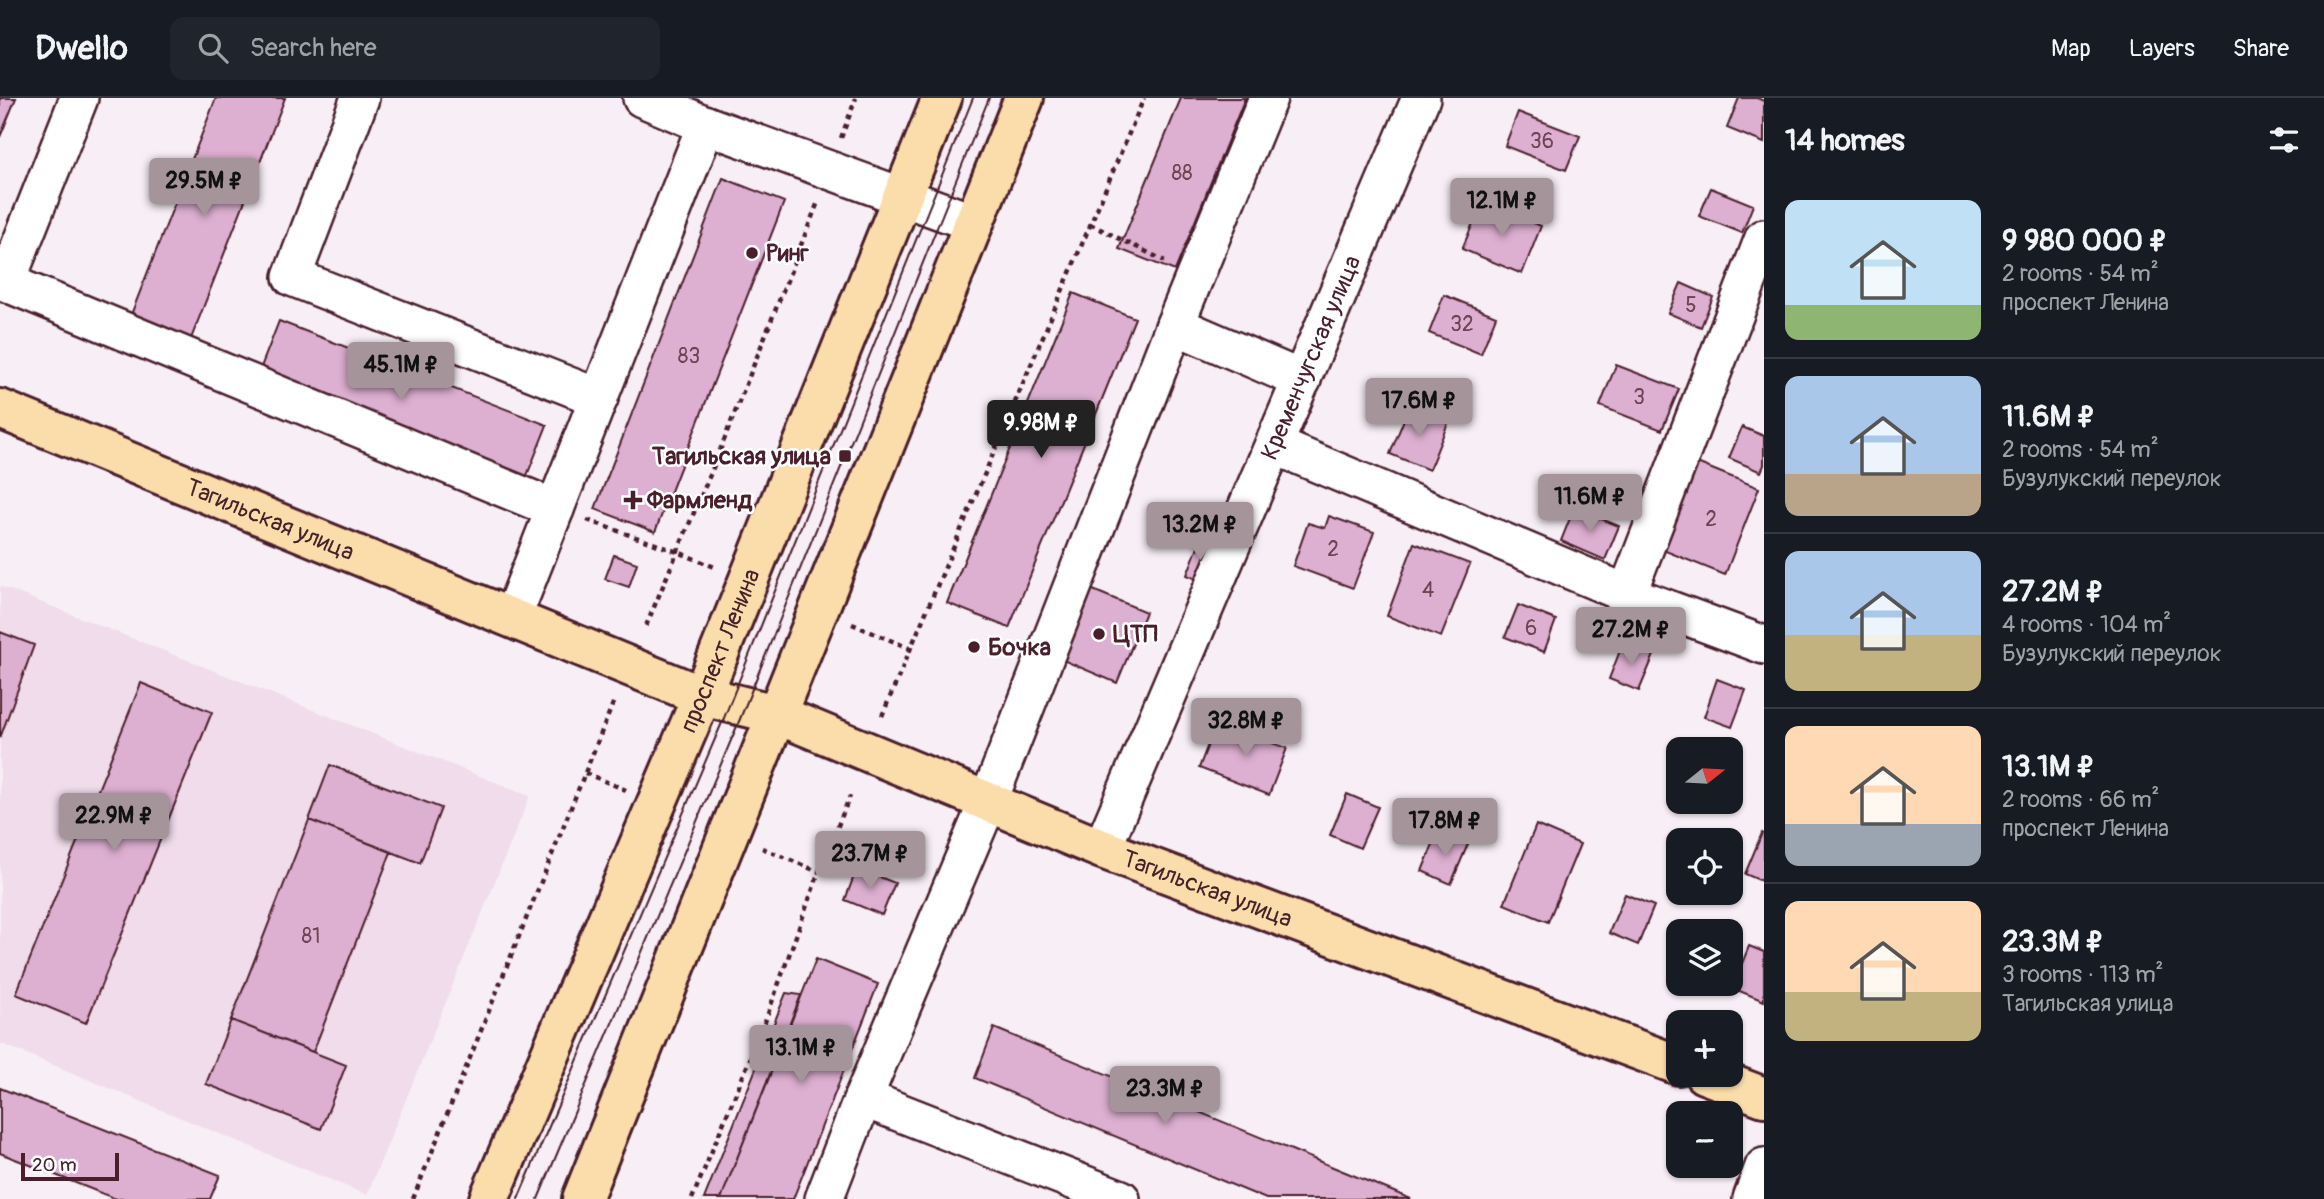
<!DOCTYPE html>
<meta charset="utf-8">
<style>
:root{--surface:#171b24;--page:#20242c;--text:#f1f3f6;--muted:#9ea1a6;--line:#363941;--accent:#a6949b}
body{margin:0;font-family:Pangolin,sans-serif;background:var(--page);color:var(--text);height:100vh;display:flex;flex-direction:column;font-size:26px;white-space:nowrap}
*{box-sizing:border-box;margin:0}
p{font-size:23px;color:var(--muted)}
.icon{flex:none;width:38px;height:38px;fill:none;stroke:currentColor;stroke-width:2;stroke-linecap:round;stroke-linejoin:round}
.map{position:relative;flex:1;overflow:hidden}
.side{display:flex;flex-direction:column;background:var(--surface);width:560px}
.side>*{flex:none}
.needle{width:46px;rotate:72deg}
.tools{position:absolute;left:1666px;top:639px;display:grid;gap:14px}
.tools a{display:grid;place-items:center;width:77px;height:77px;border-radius:14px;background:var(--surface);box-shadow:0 2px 5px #0004;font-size:35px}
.scale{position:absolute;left:21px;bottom:18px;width:98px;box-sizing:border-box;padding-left:7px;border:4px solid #4a1f2b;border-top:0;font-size:19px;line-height:24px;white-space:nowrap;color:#4a1f2b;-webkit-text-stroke:5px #fff;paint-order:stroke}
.price{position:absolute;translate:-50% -60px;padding:0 16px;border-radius:7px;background:var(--accent);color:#111;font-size:23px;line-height:46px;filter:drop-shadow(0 2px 4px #0008)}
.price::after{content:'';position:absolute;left:50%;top:42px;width:21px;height:16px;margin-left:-10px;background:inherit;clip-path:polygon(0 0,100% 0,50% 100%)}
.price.current{background:#222;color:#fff}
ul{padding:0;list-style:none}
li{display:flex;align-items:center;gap:21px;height:175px;padding:0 21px}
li+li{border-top:2px solid var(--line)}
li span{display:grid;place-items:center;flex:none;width:196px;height:140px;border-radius:14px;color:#555}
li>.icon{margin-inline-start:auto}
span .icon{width:84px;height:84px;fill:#fffc;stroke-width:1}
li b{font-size:30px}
h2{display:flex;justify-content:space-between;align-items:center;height:84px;padding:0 21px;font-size:30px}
header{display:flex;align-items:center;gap:42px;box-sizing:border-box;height:98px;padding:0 35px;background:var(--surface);border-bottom:2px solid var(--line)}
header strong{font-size:33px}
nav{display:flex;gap:38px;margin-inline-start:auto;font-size:24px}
.search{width:490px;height:63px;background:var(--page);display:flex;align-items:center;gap:18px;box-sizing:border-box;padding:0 24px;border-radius:14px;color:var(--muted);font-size:26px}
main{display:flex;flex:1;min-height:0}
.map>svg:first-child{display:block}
.built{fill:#f0dceb}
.building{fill:#ddafd1;stroke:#4a1f2b;stroke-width:2}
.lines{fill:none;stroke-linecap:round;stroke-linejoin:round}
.minor-casing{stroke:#4a1f2b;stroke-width:42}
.major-casing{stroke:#4a1f2b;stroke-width:44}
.path{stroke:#4a1f2b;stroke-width:4.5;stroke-dasharray:5 5;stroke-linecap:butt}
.minor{stroke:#fff;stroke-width:37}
.major{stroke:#fbddab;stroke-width:38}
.tram{stroke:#4a1f2b;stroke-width:2}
.poi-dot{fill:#4a1f2b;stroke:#fff;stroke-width:2.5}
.labels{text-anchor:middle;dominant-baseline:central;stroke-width:5;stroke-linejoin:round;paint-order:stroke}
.number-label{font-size:21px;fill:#6f4354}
.poi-label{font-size:24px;font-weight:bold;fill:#4a1f2b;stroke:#fff;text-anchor:start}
.street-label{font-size:24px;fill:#4a1f2b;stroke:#fff}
</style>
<header>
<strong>Dwello</strong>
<div class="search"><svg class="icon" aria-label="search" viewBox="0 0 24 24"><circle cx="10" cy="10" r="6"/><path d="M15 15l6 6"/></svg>Search here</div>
<nav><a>Map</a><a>Layers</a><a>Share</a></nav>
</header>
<main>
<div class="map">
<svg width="1764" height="1101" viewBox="0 0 1764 1101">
<rect width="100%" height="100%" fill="#f8eff6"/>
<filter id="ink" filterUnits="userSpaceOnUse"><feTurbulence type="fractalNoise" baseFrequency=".0143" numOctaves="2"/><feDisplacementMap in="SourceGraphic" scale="14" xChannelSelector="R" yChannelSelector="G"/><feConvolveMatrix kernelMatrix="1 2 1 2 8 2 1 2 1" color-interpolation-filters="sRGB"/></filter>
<g filter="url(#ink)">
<path class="built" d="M 0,488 L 530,698 L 367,1097 L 0,945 Z"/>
<path class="building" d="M 0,0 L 16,0 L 0,39 Z
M 216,0 L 285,0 L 187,251 L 127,227 Z
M 1181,0 L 1245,0 L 1175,173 L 1119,151 Z
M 1739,0 L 1757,0 L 1764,3 L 1764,45 L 1727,30 Z
M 1518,14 L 1580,38 L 1566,72 L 1505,48 Z
M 723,80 L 784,104 L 655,434 L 595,411 Z
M 1711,90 L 1753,107 L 1742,135 L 1699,118 Z
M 1482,104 L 1541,128 L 1522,176 L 1462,151 Z
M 1681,185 L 1713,199 L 1701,229 L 1668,215 Z
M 1073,195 L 1135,220 L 1009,530 L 947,505 Z
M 1444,197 L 1496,218 L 1481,256 L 1429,235 Z
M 279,223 L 547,327 L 524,385 L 256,282 Z
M 1616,267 L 1679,291 L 1662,332 L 1600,308 Z
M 1409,309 L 1448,325 L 1429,372 L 1390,356 Z
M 1742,329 L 1764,338 L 1764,367 L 1761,374 L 1729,360 Z
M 1697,365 L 1759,390 L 1725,477 L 1663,452 Z
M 1574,410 L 1619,428 L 1605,462 L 1561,443 Z
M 1329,418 L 1374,434 L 1353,490 L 1293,468 L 1308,425 L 1325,430 Z
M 1414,445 L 1470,466 L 1441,539 L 1387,518 Z
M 1199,446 L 1214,452 L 1202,483 L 1187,477 Z
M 614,457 L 637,465 L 629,489 L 605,481 Z
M 1081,487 L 1146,514 L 1117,585 L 1051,557 Z
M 1518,507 L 1556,522 L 1544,554 L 1505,539 Z
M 0,534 L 34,547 L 0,640 Z
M 1623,545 L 1654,557 L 1639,593 L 1609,581 Z
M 1717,581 L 1746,592 L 1732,629 L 1704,619 Z
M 141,585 L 212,614 L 86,925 L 16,896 Z
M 1247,621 L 1277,632 L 1272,645 L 1287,650 L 1269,697 L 1199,670 L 1212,636 L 1238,646 Z
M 330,667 L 441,710 L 420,765 L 309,722 Z
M 1347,696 L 1378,709 L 1360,750 L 1330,737 Z
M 309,722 L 391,754 L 313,954 L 231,922 Z
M 1536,727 L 1580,746 L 1548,824 L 1504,806 Z
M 1438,734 L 1468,746 L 1451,786 L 1422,773 Z
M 1762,735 L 1764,736 L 1764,784 L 1745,776 Z
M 857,770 L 895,785 L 882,817 L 845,802 Z
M 1625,796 L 1654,808 L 1638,847 L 1609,835 Z
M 1749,848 L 1764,854 L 1764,903 L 1732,890 Z
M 816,861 L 878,886 L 793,1101 L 721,1101 Z
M 786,895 L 801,897 L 721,1101 L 704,1101 Z
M 231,922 L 346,967 L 321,1031 L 206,986 Z
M 994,930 L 1411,1101 L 1266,1101 L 975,980 Z
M 0,990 L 220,1077 L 210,1101 L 116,1101 L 0,1055 Z"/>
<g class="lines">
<g class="minor-casing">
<g id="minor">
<path d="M 360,0 L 292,179 L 599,300"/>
<path d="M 642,0 L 706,27 L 974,125"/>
<path d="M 0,182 L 555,411"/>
<path d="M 6,184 L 79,0"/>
<path d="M 1175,227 L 1302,282"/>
<path d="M 1274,347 L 1627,496 L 1764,547"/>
<path d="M 1627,496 L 1764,140"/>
<path d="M 512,520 L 706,27"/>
<path id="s1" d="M 1102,751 L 1421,0"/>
<path d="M 863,1000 L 1121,1101"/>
<path d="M 824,1101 L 863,1000 L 988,704 L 1175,227 L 1268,0"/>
<path d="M 1752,1101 L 1764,1069"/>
</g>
</g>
<g class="major-casing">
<g id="major">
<path id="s2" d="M 0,311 L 702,598 L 776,616 L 1102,751 L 1678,967"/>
<path d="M 1704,976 L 1764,999"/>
<path id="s3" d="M 489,1101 L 702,598 L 942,0"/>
<path d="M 582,1101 L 1024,0"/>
</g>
</g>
<path class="path" d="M 841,40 L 856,0
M 1090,126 L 1165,163
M 587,422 L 678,454 L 717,470
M 852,526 L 909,550
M 646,528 L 715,365 L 818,104
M 882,618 L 1144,0
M 585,675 L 626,692
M 762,750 L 819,774
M 413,1101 L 614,603
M 692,1101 L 762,932 L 819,774 L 850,698"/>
<use href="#minor" class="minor"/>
<use href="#major" class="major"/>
<path class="tram" d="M 518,1101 L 724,620 L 973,0
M 538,1101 L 740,621 L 989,0"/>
</g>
</g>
<g class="poi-dot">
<circle cx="752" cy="155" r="7"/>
<rect x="838" y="351" width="14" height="14" rx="3.5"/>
<path d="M629.5 391.5h7v7h7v7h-7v7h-7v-7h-7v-7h7z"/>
<circle cx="1099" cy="536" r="7"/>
<circle cx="974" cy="549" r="7"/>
</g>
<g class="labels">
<g class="number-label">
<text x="1542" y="43">36</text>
<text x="1182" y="75">88</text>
<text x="1691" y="207">5</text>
<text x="1462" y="226">32</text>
<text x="689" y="258">83</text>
<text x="1639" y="299">3</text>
<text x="1711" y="421">2</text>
<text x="1333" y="451">2</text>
<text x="1428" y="492">4</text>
<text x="1531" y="530">6</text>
<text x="311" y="838">81</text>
</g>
<g class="poi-label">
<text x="766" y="155">Ринг</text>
<text x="831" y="358" text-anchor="end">Тагильская улица</text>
<text x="647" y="402">Фармленд</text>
<text x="1113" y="536">ЦТП</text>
<text x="988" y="549">Бочка</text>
</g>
<g class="street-label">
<text stroke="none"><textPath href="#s1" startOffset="534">Кременчугская улица</textPath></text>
<text stroke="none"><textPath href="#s2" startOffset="292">Тагильская улица</textPath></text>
<text stroke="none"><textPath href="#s3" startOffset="595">проспект Ленина</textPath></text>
<text stroke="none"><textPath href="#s2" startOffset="1300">Тагильская улица</textPath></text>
</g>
</g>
</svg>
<div class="tools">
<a><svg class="needle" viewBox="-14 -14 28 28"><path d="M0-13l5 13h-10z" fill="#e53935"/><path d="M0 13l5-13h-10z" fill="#9ea1a6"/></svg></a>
<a><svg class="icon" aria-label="locate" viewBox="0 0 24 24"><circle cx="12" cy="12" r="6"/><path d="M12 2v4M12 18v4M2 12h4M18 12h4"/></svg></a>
<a><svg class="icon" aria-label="layers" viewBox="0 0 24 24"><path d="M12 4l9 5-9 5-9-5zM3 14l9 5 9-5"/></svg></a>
<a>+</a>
<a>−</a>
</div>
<div class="scale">20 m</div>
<b class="price" style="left:204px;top:120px">29.5M ₽</b>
<b class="price" style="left:1502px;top:140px">12.1M ₽</b>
<b class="price" style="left:401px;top:304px">45.1M ₽</b>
<b class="price" style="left:1419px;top:340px">17.6M ₽</b>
<b class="price current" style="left:1041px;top:362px">9.98M ₽</b>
<b class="price" style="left:1590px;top:436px">11.6M ₽</b>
<b class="price" style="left:1200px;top:464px">13.2M ₽</b>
<b class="price" style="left:1631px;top:569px">27.2M ₽</b>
<b class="price" style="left:1246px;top:660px">32.8M ₽</b>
<b class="price" style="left:114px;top:755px">22.9M ₽</b>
<b class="price" style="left:1445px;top:760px">17.8M ₽</b>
<b class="price" style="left:870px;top:793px">23.7M ₽</b>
<b class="price" style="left:801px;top:987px">13.1M ₽</b>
<b class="price" style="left:1165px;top:1028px">23.3M ₽</b>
</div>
<section class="side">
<h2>14 homes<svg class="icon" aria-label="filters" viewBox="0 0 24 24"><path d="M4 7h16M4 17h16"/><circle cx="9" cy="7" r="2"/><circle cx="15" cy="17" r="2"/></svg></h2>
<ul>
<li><span style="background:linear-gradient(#bfe0f5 75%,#8fb573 0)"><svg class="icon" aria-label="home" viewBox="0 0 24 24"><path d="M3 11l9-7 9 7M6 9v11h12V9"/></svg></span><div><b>9 980 000 ₽</b><p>2 rooms · 54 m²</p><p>проспект Ленина</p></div></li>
<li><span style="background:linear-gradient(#a9c7e8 70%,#b9a48a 0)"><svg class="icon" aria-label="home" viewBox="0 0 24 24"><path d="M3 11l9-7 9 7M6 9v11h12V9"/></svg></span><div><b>11.6M ₽</b><p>2 rooms · 54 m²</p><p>Бузулукский переулок</p></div></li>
<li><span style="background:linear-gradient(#a9c7e8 60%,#c2b280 0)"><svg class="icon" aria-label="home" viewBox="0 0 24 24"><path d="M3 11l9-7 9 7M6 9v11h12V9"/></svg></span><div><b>27.2M ₽</b><p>4 rooms · 104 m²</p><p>Бузулукский переулок</p></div></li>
<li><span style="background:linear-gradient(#ffd9b3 70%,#9aa5b1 0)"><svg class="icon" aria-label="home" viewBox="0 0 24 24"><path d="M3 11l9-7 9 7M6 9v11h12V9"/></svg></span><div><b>13.1M ₽</b><p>2 rooms · 66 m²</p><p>проспект Ленина</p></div></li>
<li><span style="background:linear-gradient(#ffd9b3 65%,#c2b280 0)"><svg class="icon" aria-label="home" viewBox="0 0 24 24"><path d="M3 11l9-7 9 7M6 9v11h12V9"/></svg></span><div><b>23.3M ₽</b><p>3 rooms · 113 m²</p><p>Тагильская улица</p></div></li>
</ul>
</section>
</main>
